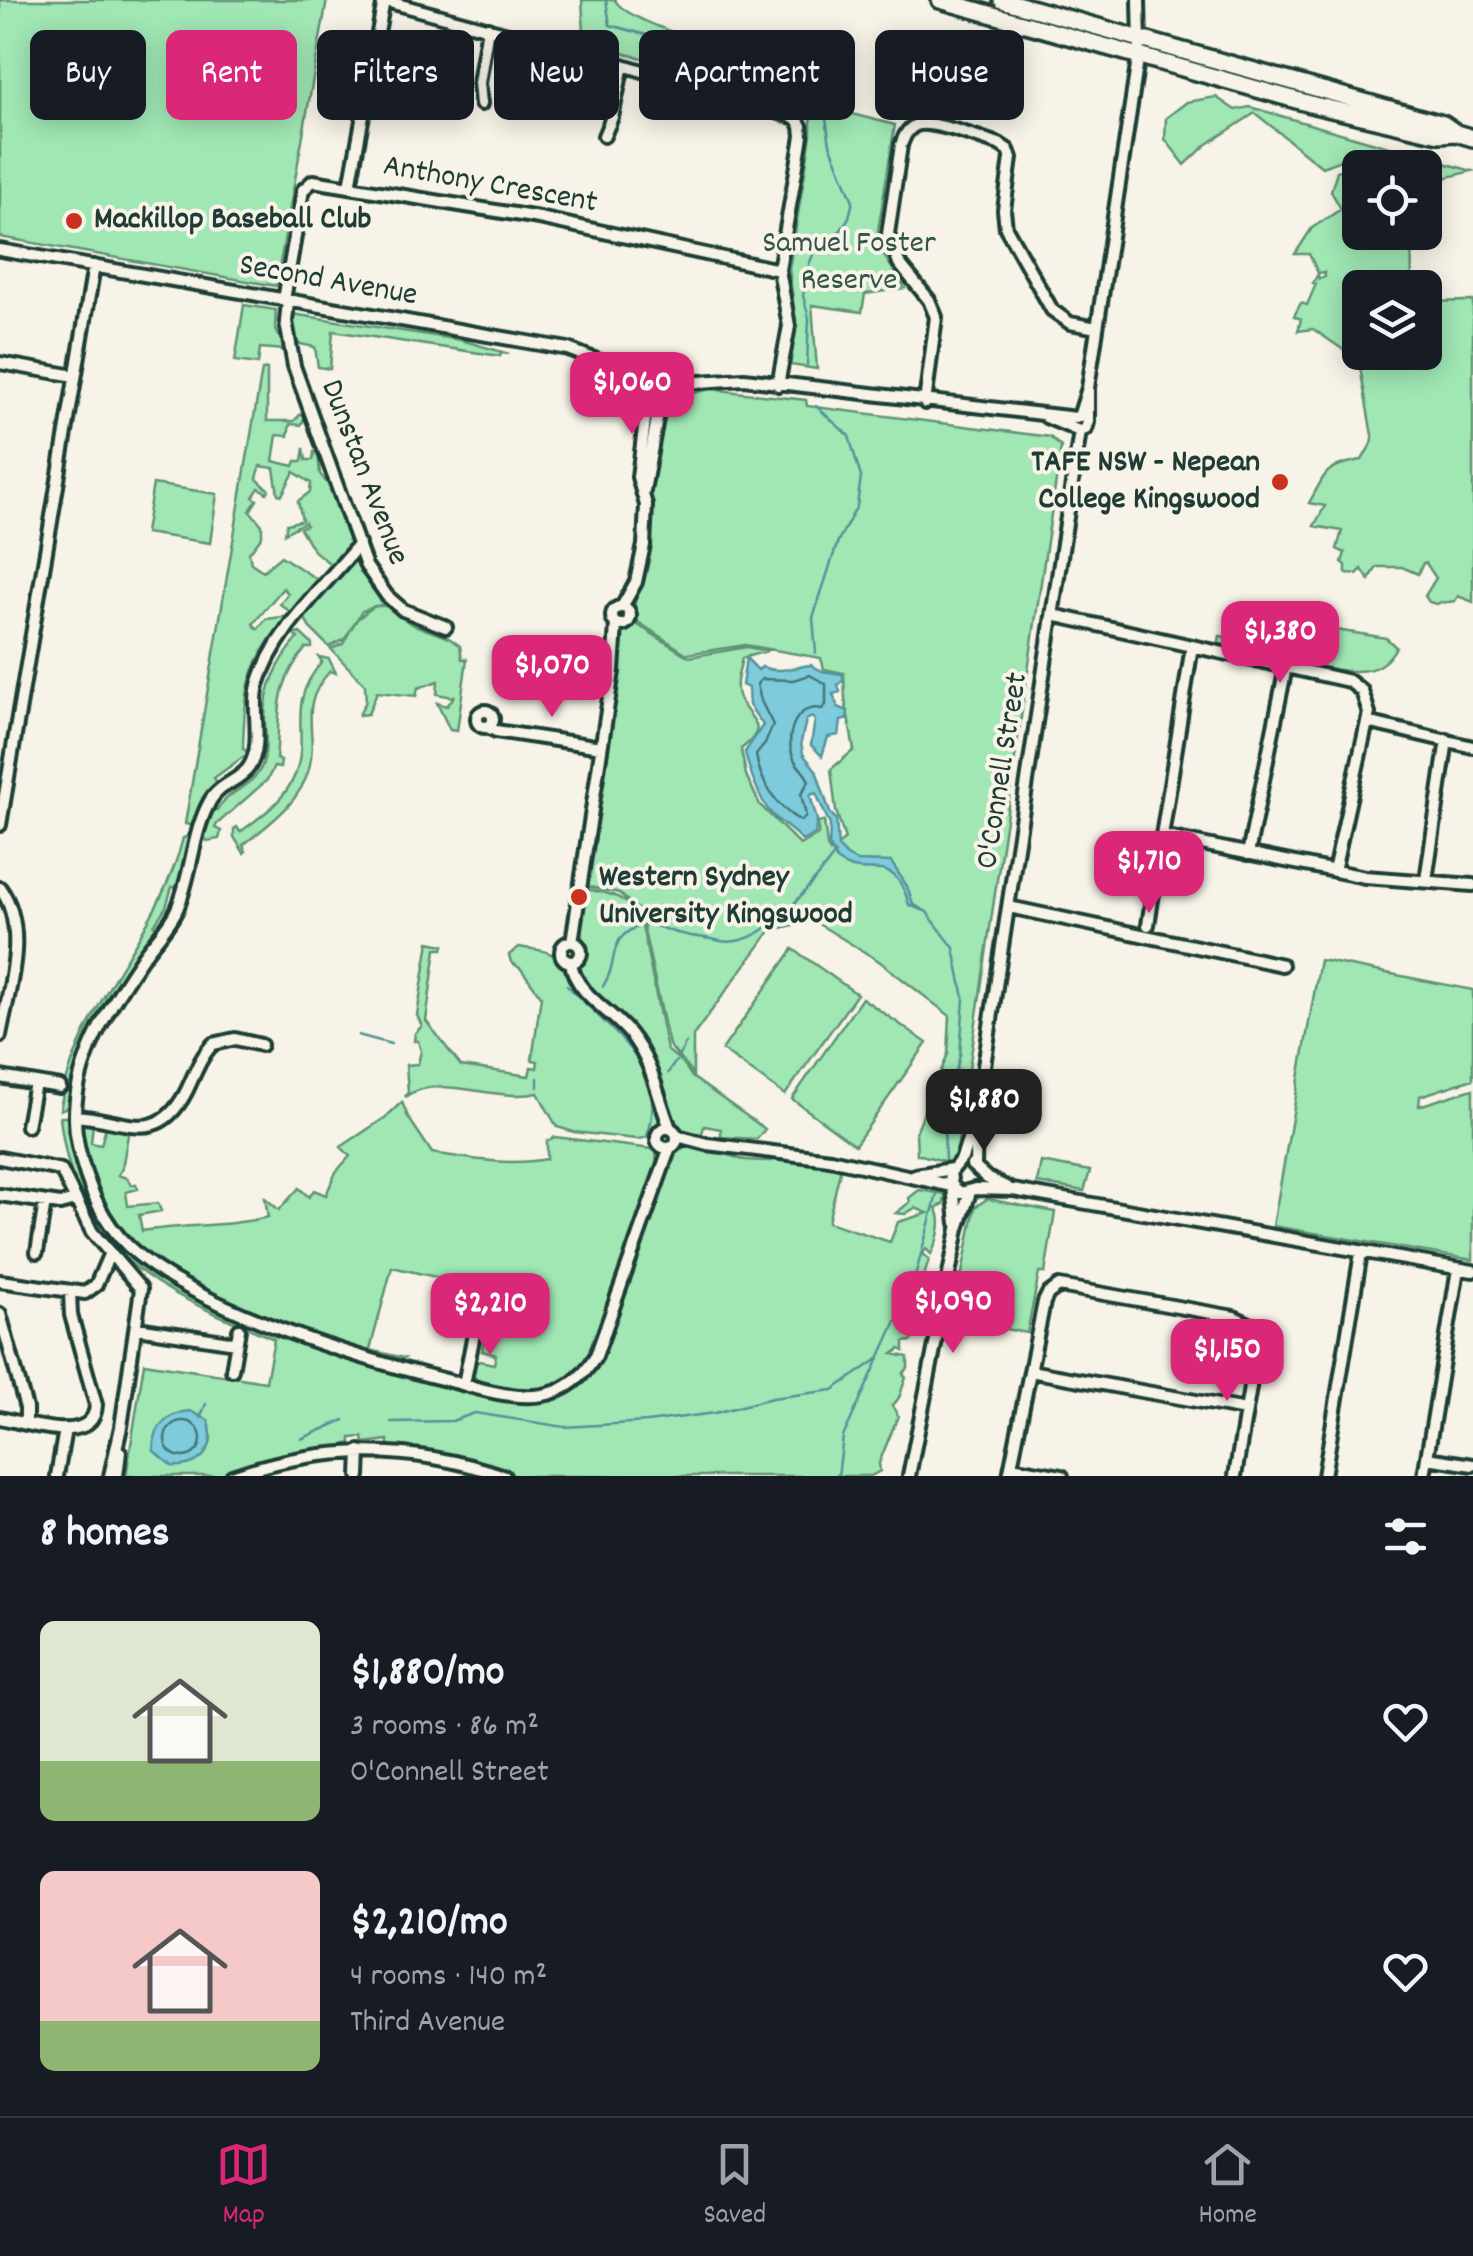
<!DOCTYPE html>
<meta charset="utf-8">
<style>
:root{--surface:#171b24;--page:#242831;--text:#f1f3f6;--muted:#9ea1a6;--line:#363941;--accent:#db2777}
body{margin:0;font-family:Dekko,sans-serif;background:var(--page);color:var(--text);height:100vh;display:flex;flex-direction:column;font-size:38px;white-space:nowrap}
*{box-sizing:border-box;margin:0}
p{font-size:32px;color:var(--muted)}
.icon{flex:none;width:55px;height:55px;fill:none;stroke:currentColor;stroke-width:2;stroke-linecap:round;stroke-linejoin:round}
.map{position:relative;height:1476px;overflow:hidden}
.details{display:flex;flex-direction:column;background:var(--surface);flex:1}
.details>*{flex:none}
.top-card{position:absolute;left:30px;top:30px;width:1415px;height:90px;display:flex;gap:20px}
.tools{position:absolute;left:1342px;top:150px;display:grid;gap:20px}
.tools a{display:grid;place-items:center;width:100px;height:100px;border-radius:15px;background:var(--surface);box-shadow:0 5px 25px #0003;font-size:50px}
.price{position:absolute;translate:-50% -85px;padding:0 22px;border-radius:20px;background:var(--accent);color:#fff;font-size:32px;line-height:65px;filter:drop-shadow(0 2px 5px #0008)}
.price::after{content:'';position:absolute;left:50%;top:60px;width:30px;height:22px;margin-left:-15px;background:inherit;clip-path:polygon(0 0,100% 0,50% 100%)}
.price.on{background:#222;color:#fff}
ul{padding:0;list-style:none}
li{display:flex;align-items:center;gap:30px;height:250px;padding:0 40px}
li span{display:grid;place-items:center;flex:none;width:280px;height:200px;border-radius:15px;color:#555}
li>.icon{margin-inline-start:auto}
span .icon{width:120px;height:120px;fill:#fffc;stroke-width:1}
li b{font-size:42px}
h2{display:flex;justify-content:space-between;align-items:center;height:120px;padding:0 40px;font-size:42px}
.pill{padding:0 35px;border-radius:15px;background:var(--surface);box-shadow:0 5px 25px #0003;font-size:35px;line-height:90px}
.pill.on{background:var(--accent);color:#fff}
.menu{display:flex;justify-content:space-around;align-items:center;height:140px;border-top:2px solid var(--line);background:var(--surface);font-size:28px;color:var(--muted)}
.menu a{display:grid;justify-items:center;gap:5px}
.menu .on{color:var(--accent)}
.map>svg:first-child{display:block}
.green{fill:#a0e7b4;stroke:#609274;stroke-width:2.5}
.water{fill:#7dcbdc;stroke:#579299;stroke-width:2.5}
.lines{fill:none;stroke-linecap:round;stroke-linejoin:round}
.shore{stroke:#457677;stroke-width:2.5}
.stream{stroke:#579299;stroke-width:2.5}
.minor-casing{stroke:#1f3d34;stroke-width:18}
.highway-casing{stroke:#1f3d34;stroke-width:22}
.minor{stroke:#f7f3e8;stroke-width:10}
.highway{stroke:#f7f3e8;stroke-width:15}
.poi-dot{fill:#c8321e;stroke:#f7f3e8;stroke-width:4}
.labels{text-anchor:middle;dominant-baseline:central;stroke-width:8;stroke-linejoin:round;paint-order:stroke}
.street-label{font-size:32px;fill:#1f3d34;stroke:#f7f3e8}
.poi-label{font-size:32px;font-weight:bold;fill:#1f3d34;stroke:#f7f3e8;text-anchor:start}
.park-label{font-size:32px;fill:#325647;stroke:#f7f3e8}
</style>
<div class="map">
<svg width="1473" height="1476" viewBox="0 0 1473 1476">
<rect width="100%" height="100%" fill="#f7f3e8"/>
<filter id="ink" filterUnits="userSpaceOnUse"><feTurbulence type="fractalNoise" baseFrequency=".01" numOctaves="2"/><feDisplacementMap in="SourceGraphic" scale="20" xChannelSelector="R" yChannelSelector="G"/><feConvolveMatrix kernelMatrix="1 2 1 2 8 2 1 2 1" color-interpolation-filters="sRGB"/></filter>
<g filter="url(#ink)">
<path class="green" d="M 0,0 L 327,0 L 276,286 L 0,237 Z
M 582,0 L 615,0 C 626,23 737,53 766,61 L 769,54 L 787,59 L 784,74 L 808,92 L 814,88 L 828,108 L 895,125 L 878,231 L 883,254 L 905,288 L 865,294 L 862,312 L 812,305 L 817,369 L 790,365 L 796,324 L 789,269 L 811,135 L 811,104 L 590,44 L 584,32 Z
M 1216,97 L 1235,110 L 1250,107 L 1472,171 L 1425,183 L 1425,168 L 1406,167 C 1377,142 1353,156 1322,167 L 1255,113 L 1206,145 L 1185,165 L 1165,139 L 1166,118 L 1187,102 Z
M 1370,160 L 1393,167 L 1360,168 L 1360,232 L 1411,233 L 1412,286 L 1360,288 L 1360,347 L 1351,355 L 1313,329 L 1298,331 L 1301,319 L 1294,316 L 1301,303 L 1307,305 L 1316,284 L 1313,283 L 1318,274 L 1319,279 L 1325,277 L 1324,272 L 1318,273 L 1309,254 L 1295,254 L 1312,228 L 1341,209 L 1331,191 L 1337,171 Z
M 1473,301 L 1473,602 L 1458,596 L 1455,601 L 1436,604 L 1429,602 L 1425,596 L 1436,578 L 1426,563 L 1423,563 L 1418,574 L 1402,567 L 1377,567 L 1369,580 L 1362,569 L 1357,574 L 1346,573 L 1346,565 L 1342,562 L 1345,553 L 1337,549 L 1342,531 L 1314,526 L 1325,506 L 1309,503 C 1328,470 1323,467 1362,460 L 1373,441 L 1360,367 L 1353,356 L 1360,351 L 1425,352 L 1425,302 Z
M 244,305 L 276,310 L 275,328 L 286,350 L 260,348 L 258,364 L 235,361 Z
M 292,314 L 461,340 L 509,354 L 501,353 L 500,356 L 333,331 L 330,369 L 318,367 L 315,347 L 295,343 Z
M 267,369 L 267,421 L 294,421 L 301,414 L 305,417 L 301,425 L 290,424 L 288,436 L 277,435 L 273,461 L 294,466 L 296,461 L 302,461 L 304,448 L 306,460 L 313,460 L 314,452 L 318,452 L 320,474 L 338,497 L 353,540 L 334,567 L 313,550 L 300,528 L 306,525 L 305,522 L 285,533 L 287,524 L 302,520 L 298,501 L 310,492 L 311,483 L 294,472 L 282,495 L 278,494 L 274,468 L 260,466 L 257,479 L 269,490 L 267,493 L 259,488 L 253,497 L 257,500 L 250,511 L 262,525 L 262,536 L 249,553 L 251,563 L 263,571 L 281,556 L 321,582 L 293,614 L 280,604 L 288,593 L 283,588 L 253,624 L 258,629 L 266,619 L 291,616 L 286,626 L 282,623 C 247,665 244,696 243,749 L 250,753 L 248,757 L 243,757 L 214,778 L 218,784 L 202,806 L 197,826 L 185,824 L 262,370 Z
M 710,389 L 806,400 L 807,406 L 1050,437 L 1061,447 L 955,1164 L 917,1154 L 916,1132 L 948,1054 L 950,1016 L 879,961 L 812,920 L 770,931 L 693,1036 L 693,1075 L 669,1045 L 640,912 L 619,893 L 585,886 L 622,635 L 633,622 L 689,657 L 747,647 L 767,651 L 742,658 C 739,672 733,687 740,700 C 752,723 770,726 741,749 L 746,775 L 760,805 L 800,845 L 818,835 L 818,823 L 824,821 L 827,846 L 830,852 L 845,839 L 836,811 L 831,769 L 854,750 L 845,699 L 844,673 L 824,669 L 821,658 L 745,645 L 687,654 L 635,620 L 635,602 L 646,569 L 651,513 L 648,493 L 658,426 L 662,426 L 675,398 Z
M 153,484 L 217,494 L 210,543 L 145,533 Z
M 355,559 L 359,560 L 374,588 L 386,603 L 362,611 L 345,639 L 329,647 L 309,627 L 304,616 Z
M 374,606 L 386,606 L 411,624 L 449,638 L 460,646 L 462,659 L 467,659 L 457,731 L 450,730 L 437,703 L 447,706 L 455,695 L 453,697 L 437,694 L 438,681 L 418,688 L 416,696 L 377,692 L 368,714 L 359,715 L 366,701 L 365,685 L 331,649 L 343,644 L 356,620 Z
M 1263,624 L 1316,633 L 1330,629 L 1386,638 L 1396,647 C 1380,678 1351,672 1322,667 L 1319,670 L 1218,645 L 1220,636 L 1260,642 Z
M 300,633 L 312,644 L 312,648 L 306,648 C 273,688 281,711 276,759 L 281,761 L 280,768 L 274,767 L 267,780 L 217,824 L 215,828 L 221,831 L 219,839 L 207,841 L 203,835 L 210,809 L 217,810 C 228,790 253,787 262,766 C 268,750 265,735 265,718 C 265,687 278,662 298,638 L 294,635 Z
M 319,657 L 329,659 L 336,673 L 330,671 C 296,709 319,728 309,769 C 300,803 269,824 243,845 L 246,851 L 244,853 L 234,837 L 234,829 L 237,827 L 240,832 C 261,817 285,800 295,775 C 311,733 284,705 322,662 Z
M 192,828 L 196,829 L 179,888 L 172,887 L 166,907 L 154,925 L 159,929 L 82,1058 L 67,1107 L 60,1110 C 75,1008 159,935 183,838 L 187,837 Z
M 584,889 C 609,893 629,896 641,921 L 667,1050 L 683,1063 L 692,1077 L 765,1129 L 757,1139 L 721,1137 L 721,1129 L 704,1126 L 701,1137 L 683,1134 L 675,1127 L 648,1052 L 632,1030 L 579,974 L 579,967 L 586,953 L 579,925 Z
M 429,942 L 444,945 L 443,949 L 436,949 L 426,1021 L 461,1066 L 529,1076 L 531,1067 L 537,1068 L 538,1061 L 532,1060 L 541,996 L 521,969 L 511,962 L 509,955 L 519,947 C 528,949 541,949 549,953 C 565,959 567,977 577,989 C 610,1026 639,1040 654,1092 C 657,1102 661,1112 658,1122 C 654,1134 648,1139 636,1139 L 574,1132 L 557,1127 L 538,1093 C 495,1103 438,1072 405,1097 L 408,1092 L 406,1065 L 418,1064 L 421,1051 L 418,1041 L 414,1041 L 415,1033 L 422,1026 L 417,1015 Z
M 793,949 L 857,994 L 785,1095 L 722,1050 Z
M 1320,960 L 1473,990 L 1473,1079 L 1420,1096 L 1419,1106 L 1473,1089 L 1473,1260 L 1273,1226 Z
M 862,998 L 927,1043 L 855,1145 L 792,1099 Z
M 402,1102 L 408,1117 L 432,1153 C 471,1159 508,1166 547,1159 L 547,1141 L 555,1137 L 652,1149 L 656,1152 L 657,1168 L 593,1352 L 578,1371 L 556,1386 L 532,1391 L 478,1381 L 472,1374 L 473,1365 L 480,1361 L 494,1364 L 496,1355 L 482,1351 L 486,1324 L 475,1320 L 465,1326 L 471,1311 L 462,1309 L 466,1284 L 392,1267 L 370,1350 L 404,1358 L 395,1362 C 308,1334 192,1305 126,1239 C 108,1221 98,1196 89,1172 C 84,1158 75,1134 85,1122 L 93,1123 L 91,1143 L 101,1145 L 106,1126 L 129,1129 L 122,1169 L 118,1175 L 127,1178 L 131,1185 L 136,1184 L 138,1189 L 126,1192 L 128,1206 L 158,1203 L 161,1211 L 139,1215 L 142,1231 C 185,1224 227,1227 268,1217 L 265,1198 L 279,1210 L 299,1188 L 309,1197 L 314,1190 L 326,1195 L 336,1172 L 350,1156 L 341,1147 L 386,1117 Z
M 60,1117 L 67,1117 L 79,1165 L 109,1230 L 188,1291 L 407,1373 L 546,1399 L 601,1356 L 670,1159 C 688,1135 716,1151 737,1158 C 746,1162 761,1160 771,1161 L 771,1157 L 841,1167 L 828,1222 L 890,1242 L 898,1222 L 928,1213 L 915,1208 L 905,1214 L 896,1213 L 910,1202 L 909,1198 L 919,1190 L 945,1194 L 944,1204 L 936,1208 C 944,1220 938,1241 931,1254 L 926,1249 L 922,1254 L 929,1260 L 924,1276 L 914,1287 L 910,1282 L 903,1287 L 907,1293 L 903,1298 L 916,1303 L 909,1306 C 905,1319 915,1328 912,1341 L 904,1342 L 904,1351 L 900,1349 L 893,1354 L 908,1357 L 908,1368 L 903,1374 L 906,1378 C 901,1388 902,1399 892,1405 L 898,1416 L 879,1463 L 880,1471 L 871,1476 L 516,1476 L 445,1455 L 388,1447 L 388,1440 L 364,1443 L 363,1437 L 351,1438 L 351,1443 L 346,1444 L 345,1448 L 275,1458 L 221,1476 L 126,1476 L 144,1363 L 266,1382 L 274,1339 C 158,1291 75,1255 60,1117 Z
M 1041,1162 L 1090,1171 L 1084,1191 L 1037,1183 Z
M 987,1199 L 1055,1212 L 1045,1273 L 1039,1273 L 1027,1333 L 953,1319 L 975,1207 Z"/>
<path class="water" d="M 746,658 L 758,670 L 762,667 C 779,674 794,667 811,665 L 822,671 L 842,674 L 844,680 L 838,685 L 840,692 L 833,694 L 838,707 L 848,711 L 847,719 L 841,721 L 839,735 L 828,737 L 822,756 L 811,745 L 815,720 L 812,717 L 806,720 L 801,742 L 803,754 L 816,770 L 830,813 L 836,819 L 838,847 L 847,856 L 857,861 L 891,862 L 907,886 L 913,904 L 925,911 L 909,905 C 893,847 868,884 836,860 L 829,845 L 830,825 L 816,793 L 810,795 L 817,820 L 815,834 L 802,841 C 793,829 780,824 771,813 C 761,803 748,767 745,752 L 763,725 L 749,705 L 748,688 L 742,685 Z
M 190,1411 L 208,1420 C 218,1448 201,1468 172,1466 L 154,1451 C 152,1428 167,1413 190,1411 Z"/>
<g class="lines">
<path class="shore" d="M 810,675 L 826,684 L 826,705 L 822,709 C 794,702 783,740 795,761 C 800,769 806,773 809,781 L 801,794 L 806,816 L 801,821 C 777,808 760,782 756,755 L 765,744 L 773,725 L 761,701 L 757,684 L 762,679 L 793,680 Z
M165 1439a18 18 0 1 1 36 0a18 18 0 1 1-36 0Z"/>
<path class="stream" d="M 606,0 L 610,25 L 780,71 L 808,87 L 825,112 L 830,144 L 853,201 L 849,217 L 841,230 L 815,249 L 809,265 L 803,296 L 809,318 L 807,365
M 816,406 L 849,436 L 861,477 L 857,506 L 838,541 L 813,618 L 816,653
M 926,911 L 954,948 L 964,998 L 960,1055 L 944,1119 L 945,1162
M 644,925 C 659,924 668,932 682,934 C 694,937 708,938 721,941 C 766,949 811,884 835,854
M 567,985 C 607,1029 672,1067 647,1136
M 603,986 C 621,960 604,938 642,925
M 358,1035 L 391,1044
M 678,1057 L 686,1043
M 668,1073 L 676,1061
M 538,1087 L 538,1078
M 200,1418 L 206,1404
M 391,1422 L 452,1421 L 475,1413 L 565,1427 L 647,1422 L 715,1413 L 772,1398 L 833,1390 L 878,1359
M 301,1439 L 344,1420
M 838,1476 L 843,1437 L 913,1284 L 937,1194"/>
<g class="minor-casing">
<path id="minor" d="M 382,0 L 623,65 L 796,118 L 801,126 L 802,136 L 779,270 L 789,326 L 778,385
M 481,104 L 479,83 L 488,28
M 604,136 L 612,117 L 623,65
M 350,186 L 384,0
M 0,250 L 568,349 L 643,378
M 284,300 L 303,190 L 313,181 L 539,218 L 779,270
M 288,301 L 286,322 L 294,366 L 366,566 L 387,596 L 403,610 L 446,627
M 0,363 L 75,376
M 643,378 L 649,371 L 662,370 L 668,376 L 670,384
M 670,384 L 744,379 L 1076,418
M 1088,389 L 1088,422
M 925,403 L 936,317 L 929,300 L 899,263 L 888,234 L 901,145 C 904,137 907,129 916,125 C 931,119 981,139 999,144 L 1008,150 L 1011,158 L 1004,210 L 1006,228 L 1052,310 L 1070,323 L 1097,328
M 1046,417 L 1079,431 L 1086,429 L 1088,422
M 1079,417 L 1088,388 L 1140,46 L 1139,0
M 644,491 L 661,396
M 359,544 C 324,587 274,630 258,685 C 251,710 264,744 249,767 C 240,781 219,784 210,801 C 192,833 192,875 177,909 C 169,927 153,942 142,958 C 105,1012 63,1078 78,1146 C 86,1183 100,1219 128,1246 C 195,1310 363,1360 454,1382 C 481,1389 514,1400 543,1395 C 566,1391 584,1376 596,1356 L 670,1147
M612 616a9 9 0 1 1 18 0a9 9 0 1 1-18 0Z
M 622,607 L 636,582 L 644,545 L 646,505 L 638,477 L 648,395
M 1053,615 L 1349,681 L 1362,691 L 1369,713 L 1334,871
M477 719a8 8 0 1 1 16 0a8 8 0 1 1-16 0Z
M 1367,722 L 1473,747
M 487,727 L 496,731 L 601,747
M 0,825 L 94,266
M 1162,836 L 1365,877 L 1473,885
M 1248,854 L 1286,667
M 1426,880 L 1447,740
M 0,888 C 30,929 8,991 0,1036
M 1009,907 L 1282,965
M 1148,925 L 1192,646
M561 952a10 10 0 1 1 20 0a10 10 0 1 1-20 0Z
M 572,942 L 613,671 L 616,624
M 571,963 C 576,995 611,1010 630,1034 C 653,1063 657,1095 670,1128
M 0,1077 L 60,1087
M 75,1116 C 126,1119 157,1147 186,1092 C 194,1076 200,1057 213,1044 L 235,1039 L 261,1045
M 27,1126 L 35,1083
M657 1138a10 10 0 1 1 20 0a10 10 0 1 1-20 0Z
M 972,1129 L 962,1158 L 950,1173 L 952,1186 L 961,1193 L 975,1189 L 1013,1190 L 1473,1271
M 677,1136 L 707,1144 L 830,1159 L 952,1186
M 0,1158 L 61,1170 L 92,1232 L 141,1289 L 121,1427 L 110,1476
M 972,1165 L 987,1178 L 1008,1188
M 975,1167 L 976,1119 L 1080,431
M 915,1175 L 952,1169
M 953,1187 L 957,1223
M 0,1195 L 60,1204 L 75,1200
M 37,1252 L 45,1202
M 0,1281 L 85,1293 L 96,1285 L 109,1255
M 0,1314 L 26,1408 L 26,1423
M 137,1328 L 236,1343
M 232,1370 L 239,1330
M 1030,1371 L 1246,1410
M 464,1384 L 476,1324
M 0,1418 C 27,1423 94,1447 96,1405 L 71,1315 L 70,1292
M 1427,1458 L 1473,1465
M 1011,1467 L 1062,1476
M 57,1476 L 65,1429
M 117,1476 L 120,1452
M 232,1476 C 322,1444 414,1445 504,1476
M 359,1476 L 360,1451
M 909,1476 L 958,1229 L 970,1192
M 1009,1476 L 1044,1302 L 1048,1294 L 1059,1286 L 1234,1317 L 1254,1326 L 1257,1346 L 1235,1476
M 1324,1476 L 1361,1253
M 1424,1476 L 1458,1269"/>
</g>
<g class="highway-casing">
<path id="highway" d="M 940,0 L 1314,105 L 1439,134 L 1456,133
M 1002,0 L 1443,124 L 1456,133 L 1473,138"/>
</g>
<use href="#minor" class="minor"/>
<use href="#highway" class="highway"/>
</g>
</g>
<g class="poi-dot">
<circle cx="74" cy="221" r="10"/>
<circle cx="1280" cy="482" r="10"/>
<circle cx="579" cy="897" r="10"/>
</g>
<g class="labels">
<g class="street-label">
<text transform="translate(490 186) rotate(10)">Anthony Crescent</text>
<text transform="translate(328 282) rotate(10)">Second Avenue</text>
<text transform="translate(363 473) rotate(69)">Dunstan Avenue</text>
<text transform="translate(1004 771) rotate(-81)">O'Connell Street</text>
</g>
<g class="poi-label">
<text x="94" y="221">Mackillop Baseball Club</text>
<text x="1260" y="464" text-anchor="end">TAFE NSW - Nepean<tspan x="1260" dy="37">College Kingswood</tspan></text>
<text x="599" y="879">Western Sydney<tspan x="599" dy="37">University Kingswood</tspan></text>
</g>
<g class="park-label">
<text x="849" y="245">Samuel Foster<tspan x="849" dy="37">Reserve</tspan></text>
</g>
</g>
</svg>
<div class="tools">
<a><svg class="icon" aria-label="locate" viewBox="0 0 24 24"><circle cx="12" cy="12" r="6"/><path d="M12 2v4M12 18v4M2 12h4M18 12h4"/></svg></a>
<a><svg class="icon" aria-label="layers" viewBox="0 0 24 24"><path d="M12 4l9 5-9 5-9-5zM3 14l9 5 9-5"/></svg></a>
</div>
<b class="price" style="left:632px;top:437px">$1,060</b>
<b class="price" style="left:1280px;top:686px">$1,380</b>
<b class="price" style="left:552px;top:720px">$1,070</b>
<b class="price" style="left:1149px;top:916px">$1,710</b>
<b class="price on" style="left:984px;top:1154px">$1,880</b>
<b class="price" style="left:953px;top:1356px">$1,090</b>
<b class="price" style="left:490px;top:1358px">$2,210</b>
<b class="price" style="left:1227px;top:1404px">$1,150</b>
<div class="top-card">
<a class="pill">Buy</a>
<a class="pill on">Rent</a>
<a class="pill">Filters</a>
<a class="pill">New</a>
<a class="pill">Apartment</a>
<a class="pill">House</a>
</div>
</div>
<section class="details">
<h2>8 homes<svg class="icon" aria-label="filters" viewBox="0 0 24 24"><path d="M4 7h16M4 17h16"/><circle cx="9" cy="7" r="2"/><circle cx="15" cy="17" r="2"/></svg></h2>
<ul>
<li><span style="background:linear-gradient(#dfe7d0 70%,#8fb573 0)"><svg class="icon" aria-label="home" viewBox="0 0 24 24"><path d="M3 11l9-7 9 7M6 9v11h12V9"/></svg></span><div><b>$1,880/mo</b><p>3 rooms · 86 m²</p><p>O'Connell Street</p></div><svg class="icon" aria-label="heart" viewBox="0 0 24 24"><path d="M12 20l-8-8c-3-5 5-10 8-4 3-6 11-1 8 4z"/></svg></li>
<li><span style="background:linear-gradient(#f6c9c9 75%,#8fb573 0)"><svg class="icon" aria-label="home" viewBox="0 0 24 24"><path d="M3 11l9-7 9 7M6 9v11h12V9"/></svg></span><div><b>$2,210/mo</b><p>4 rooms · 140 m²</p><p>Third Avenue</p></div><svg class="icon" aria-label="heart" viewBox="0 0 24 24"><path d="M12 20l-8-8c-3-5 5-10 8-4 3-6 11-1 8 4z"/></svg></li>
</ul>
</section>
<nav class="menu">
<a class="on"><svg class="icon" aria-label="map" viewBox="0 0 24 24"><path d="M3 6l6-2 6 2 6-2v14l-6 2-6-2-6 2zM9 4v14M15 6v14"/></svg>Map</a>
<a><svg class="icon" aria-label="saved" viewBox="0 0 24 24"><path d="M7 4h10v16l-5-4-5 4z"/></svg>Saved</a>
<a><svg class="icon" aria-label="home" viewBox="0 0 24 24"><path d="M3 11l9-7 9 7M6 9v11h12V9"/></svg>Home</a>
</nav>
